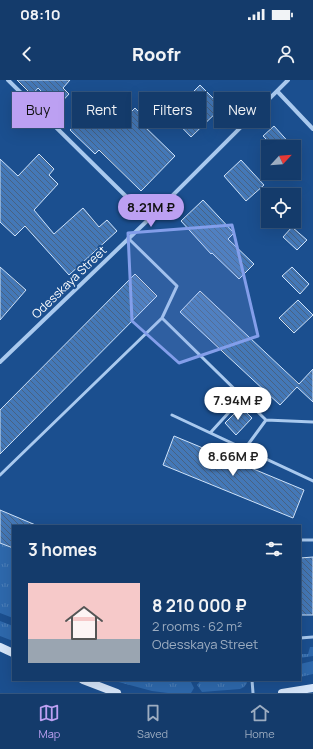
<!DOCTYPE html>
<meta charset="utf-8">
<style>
:root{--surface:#143b6b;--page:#214673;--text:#f1f3f6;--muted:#9dadc1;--line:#33557e;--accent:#bca0f2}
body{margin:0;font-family:Manrope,sans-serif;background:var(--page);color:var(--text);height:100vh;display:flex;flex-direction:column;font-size:15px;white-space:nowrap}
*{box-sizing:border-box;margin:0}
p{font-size:13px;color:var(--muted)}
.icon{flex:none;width:22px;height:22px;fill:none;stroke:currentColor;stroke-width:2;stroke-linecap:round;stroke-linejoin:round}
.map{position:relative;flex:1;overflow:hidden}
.side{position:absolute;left:12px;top:445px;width:289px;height:156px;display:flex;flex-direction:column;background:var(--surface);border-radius:0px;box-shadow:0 4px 16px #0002,0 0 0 1px var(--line)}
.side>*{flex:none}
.guide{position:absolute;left:12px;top:12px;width:289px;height:36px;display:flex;gap:8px}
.needle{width:26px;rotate:64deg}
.controls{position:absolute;left:261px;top:60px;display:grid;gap:8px}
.controls a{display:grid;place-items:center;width:40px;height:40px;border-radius:0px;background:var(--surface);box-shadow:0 4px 16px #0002,0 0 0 1px var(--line);font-size:20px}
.price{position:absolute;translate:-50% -34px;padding:0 9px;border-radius:14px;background:#fff;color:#222;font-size:13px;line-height:26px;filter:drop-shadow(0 1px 2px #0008)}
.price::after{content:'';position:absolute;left:50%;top:24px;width:12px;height:9px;margin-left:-6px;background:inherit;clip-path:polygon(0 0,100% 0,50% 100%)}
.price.on{background:var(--accent);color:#111}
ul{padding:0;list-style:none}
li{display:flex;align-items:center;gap:12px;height:100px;padding:0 16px}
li+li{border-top:1px solid var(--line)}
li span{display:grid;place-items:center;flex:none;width:112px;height:80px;border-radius:0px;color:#555}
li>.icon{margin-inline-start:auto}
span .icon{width:48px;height:48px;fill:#fffc;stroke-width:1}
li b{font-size:17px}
h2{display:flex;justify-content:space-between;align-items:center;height:48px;padding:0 16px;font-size:17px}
.chip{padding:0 14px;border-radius:0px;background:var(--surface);box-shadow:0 4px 16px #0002,0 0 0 1px var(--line);font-size:14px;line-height:36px}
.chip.on{background:var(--accent);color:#111}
.status{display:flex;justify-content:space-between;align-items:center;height:28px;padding:0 20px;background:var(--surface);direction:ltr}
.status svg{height:11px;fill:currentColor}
header{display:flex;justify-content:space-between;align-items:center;height:52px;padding:0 16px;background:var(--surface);font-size:18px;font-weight:800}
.tabs{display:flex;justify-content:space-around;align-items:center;height:56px;border-top:1px solid var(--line);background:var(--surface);font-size:11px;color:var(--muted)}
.tabs a{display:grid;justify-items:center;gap:2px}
.tabs .on{color:var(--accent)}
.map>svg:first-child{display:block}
.grass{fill:url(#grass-tufts)}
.building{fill:url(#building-back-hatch);stroke:#cfe3fa}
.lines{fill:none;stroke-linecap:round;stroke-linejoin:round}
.service{stroke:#a9c9ee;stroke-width:3}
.minor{stroke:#a9c9ee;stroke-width:4}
.secondary{stroke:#d6e6fa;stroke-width:8}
.marked{fill:#839eea;fill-opacity:0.2;stroke:#839eea;stroke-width:3;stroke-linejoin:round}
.labels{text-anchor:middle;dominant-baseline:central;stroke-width:4;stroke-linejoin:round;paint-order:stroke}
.street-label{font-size:12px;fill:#fff;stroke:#1b4f8f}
</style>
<div class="status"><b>08:10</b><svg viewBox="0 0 49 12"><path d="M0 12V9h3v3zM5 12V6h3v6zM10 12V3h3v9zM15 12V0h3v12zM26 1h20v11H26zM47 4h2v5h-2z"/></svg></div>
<header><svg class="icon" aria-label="back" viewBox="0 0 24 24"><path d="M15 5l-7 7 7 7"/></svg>Roofr<svg class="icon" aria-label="person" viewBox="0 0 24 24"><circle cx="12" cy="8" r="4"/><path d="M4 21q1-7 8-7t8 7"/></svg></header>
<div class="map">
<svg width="313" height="613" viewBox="0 0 313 613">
<defs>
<pattern id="grass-tufts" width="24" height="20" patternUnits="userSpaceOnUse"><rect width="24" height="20" fill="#2e69ad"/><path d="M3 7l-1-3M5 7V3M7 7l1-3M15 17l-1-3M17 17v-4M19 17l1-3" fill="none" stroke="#4d80b9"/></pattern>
<pattern id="building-back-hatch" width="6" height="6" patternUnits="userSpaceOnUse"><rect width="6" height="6" fill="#4478b7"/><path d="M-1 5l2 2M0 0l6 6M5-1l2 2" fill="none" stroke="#486282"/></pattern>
</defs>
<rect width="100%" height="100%" fill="#1b4f8f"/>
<path class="grass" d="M 0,463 L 13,469 L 13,538 L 0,533 Z
M 0,541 L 13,546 L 13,561 L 0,556 Z
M 310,567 L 313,567 L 313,576 L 300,578 L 300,574 L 308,574 Z
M 313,581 L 313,594 L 300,597 L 300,584 Z
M 111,600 L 173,600 L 191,602 L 194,608 L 191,613 L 168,613 L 152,611 Z
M 201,600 L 246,600 L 247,603 L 244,607 L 240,609 L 202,612 L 197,605 Z"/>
<path class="building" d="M 17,0 L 70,0 L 63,8 L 69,14 L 57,27 L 38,8 L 32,15 Z
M 200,5 L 222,27 L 191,57 L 170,35 Z
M 104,14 L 127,36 L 135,28 L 145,38 L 141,43 L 175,76 L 141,111 L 99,70 L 95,74 L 70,50 Z
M 274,46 L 293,67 L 274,67 L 263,56 Z
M 39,74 L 54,89 L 49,95 L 58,104 L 34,130 L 54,154 L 83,128 L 99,147 L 107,140 L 117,151 L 69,195 L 25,146 L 15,156 L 0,142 L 0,79 L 18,96 Z
M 241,80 L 264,105 L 246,121 L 224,96 Z
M 203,120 L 234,153 L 228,159 L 254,184 L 239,199 L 212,173 L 211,174 L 181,141 Z
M 292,147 L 307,160 L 297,170 L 283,157 Z
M 0,187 L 26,210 L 0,240 Z
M 292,187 L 309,204 L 300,214 L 282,196 Z
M 135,194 L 157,216 L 0,374 L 0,330 Z
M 200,211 L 299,304 L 313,289 L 313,322 L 297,307 L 280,325 L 180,232 Z
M 298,220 L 313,235 L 294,253 L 279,238 Z
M 241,327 L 252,338 L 236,355 L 225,343 Z
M 174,356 L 304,410 L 293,438 L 163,385 Z
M 0,430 L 38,446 L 13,446 L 13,468 L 0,463 Z
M 313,477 L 313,535 L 300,535 L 300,478 Z"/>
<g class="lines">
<path class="service" d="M 128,158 L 177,206 L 162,238
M 172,335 L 313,401
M 211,352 L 242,318
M 244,370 L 266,340
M 0,395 L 162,238 L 266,340 L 313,342
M 300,460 L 313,460
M 300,558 L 313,557
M 252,600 L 253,613"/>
<path class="minor" d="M 8,0 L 149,139
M 277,11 L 313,49
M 0,282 L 149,139 L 288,0"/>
<path class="secondary" d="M 0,567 L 13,573
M 83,600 L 117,613
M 282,613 L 313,608"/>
</g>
<path class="marked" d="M 232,145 L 258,256 L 179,283 L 132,241 L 128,153 Z"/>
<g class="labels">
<g class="street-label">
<text transform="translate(69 202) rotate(-44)">Odesskaya Street</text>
</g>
</g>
</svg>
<div class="controls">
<a><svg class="needle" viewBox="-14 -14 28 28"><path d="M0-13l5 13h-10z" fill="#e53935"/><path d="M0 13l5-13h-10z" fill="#9dadc1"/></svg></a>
<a><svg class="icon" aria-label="locate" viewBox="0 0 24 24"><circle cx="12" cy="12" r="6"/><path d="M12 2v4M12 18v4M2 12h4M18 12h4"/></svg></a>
</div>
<b class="price on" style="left:151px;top:148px">8.21M ₽</b>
<b class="price" style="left:238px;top:341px">7.94M ₽</b>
<b class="price" style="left:233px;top:397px">8.66M ₽</b>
<div class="guide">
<a class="chip on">Buy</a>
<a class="chip">Rent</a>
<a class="chip">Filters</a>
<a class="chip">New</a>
</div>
<section class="side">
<h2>3 homes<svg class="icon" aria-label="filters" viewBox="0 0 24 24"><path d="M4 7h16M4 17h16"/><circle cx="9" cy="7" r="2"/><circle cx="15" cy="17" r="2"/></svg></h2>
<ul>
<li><span style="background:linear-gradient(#f6c9c9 70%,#9aa5b1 0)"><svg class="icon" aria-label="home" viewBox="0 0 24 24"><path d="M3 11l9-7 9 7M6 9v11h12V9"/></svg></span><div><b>8 210 000 ₽</b><p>2 rooms · 62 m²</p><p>Odesskaya Street</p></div></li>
</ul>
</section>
</div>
<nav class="tabs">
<a class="on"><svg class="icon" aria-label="map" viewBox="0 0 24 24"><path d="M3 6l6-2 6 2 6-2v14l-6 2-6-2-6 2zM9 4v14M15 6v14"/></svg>Map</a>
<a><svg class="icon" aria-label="saved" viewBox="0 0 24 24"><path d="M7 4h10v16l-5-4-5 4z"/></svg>Saved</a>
<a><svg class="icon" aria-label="home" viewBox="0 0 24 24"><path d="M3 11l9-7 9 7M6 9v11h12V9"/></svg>Home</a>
</nav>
